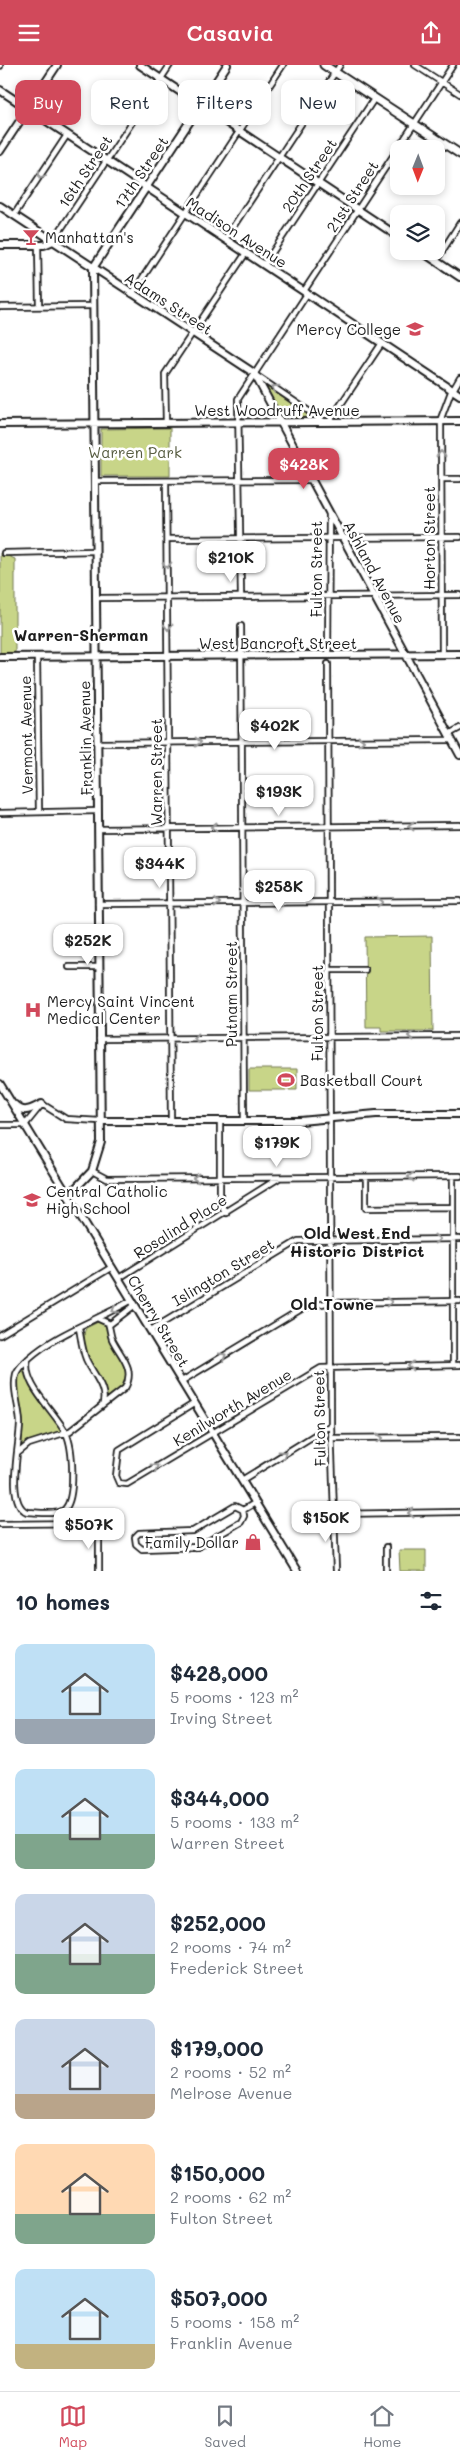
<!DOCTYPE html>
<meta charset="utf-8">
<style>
:root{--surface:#fff;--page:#f6f6f7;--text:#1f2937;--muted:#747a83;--line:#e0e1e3;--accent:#d1495b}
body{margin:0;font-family:Mali,sans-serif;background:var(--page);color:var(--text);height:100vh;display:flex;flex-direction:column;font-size:19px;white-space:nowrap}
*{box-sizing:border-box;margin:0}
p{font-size:16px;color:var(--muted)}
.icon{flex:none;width:28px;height:28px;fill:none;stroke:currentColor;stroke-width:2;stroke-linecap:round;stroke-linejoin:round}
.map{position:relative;height:1506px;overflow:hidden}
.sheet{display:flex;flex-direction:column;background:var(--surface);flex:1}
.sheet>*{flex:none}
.hud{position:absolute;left:15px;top:15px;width:430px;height:45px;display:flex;gap:10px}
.needle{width:32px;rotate:181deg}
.tools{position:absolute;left:390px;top:75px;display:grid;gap:10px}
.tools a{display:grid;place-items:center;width:55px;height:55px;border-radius:10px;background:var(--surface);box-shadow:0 2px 8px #0003;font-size:25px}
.price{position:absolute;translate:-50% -42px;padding:0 11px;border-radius:10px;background:#fff;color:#222;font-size:16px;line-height:32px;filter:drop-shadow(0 1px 2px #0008)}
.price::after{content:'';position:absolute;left:50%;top:30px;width:15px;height:11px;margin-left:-8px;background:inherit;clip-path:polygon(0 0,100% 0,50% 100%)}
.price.current{background:var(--accent);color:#fff}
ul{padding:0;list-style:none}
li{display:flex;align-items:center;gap:15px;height:125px;padding:0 15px}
li span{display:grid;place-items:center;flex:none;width:140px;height:100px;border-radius:10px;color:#555}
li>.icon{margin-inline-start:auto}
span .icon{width:60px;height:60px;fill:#fffc;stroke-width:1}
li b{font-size:21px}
h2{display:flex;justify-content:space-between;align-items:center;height:60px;padding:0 15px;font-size:21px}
.chip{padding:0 18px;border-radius:10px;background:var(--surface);box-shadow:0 2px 8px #0003;font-size:18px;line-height:45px}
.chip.current{background:var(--accent);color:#fff}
header{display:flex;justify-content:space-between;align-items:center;height:65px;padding:0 15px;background:var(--accent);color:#fff;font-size:22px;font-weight:600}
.tabs{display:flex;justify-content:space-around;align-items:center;height:70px;border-top:1px solid var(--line);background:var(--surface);font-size:14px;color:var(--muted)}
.tabs a{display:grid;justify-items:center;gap:2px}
.tabs .current{color:var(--accent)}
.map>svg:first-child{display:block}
.green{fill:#c8d588;stroke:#727852}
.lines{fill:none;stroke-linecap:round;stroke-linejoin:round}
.street-casing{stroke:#1c1c1c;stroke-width:8}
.secondary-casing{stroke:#1c1c1c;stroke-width:10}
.primary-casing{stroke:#1c1c1c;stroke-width:11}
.street{stroke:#fff;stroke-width:4.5}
.secondary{stroke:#fff;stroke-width:6}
.primary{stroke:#fff;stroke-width:7}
.oneway{stroke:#999}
.labels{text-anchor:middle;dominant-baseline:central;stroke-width:5;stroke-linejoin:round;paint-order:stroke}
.street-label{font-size:15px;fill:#1c1c1c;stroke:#fff}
.poi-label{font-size:15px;fill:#1c1c1c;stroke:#fff;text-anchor:start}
.park-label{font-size:15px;fill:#585d42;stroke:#fff}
.neighbourhood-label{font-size:16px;font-weight:bold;fill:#1c1c1c;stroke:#fff}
</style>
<header><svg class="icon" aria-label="menu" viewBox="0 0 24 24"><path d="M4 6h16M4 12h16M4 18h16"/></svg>Casavia<svg class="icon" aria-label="share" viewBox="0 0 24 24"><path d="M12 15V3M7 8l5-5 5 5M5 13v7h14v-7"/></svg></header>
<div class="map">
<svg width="460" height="1506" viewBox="0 0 460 1506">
<rect width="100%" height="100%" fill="#fff"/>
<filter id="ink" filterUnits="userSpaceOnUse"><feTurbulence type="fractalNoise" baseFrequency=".02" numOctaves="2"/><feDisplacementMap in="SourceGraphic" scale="10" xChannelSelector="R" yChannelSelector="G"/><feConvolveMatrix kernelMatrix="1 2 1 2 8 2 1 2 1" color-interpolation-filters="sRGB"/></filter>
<g filter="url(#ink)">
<path class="green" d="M 263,318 L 269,323 L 310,352 L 283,353 Z
M 170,363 L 170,411 L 101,411 L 101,364 Z
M 0,488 L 15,494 L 15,588 L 0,588 Z
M 432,871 L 433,966 L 381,966 L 381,962 L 366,962 L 365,872 Z
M 249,1004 L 297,1004 L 297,1025 L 249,1025 Z
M 100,1256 L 107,1259 L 127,1307 L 124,1322 L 106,1337 C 99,1319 77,1281 86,1263 Z
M 23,1302 L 61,1364 L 59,1368 L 22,1380 L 22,1354 L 17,1317 L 19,1307 Z
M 399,1485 L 426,1485 L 426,1506 L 400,1506 Z"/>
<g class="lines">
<g class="street-casing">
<path id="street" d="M 415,0 L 460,29
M 0,1 L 0,0
M 14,150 L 67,70
M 225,174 L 340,0
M 53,176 L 170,0
M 38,180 L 39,241
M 436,196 L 460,158
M 264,200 L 374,34
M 304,226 L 453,0
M 132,229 L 283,0
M 0,242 L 93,241
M 257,311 L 325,357
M 453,325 L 460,313
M 440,356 L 452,324
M 441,356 L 442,589
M 329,357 L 382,278
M 166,358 L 165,309 L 246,188
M 441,414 L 460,414
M 95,416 L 311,415
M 166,416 L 171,1057
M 167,474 L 460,472
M 4,488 L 95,486
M 241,532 L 238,334 L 307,229
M 96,533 L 460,530
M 241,561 L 244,1056
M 328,590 L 329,448
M 37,592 L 39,747
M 328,599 L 331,1360 L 336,1506
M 449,669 L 460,663
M 97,678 L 452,675
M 0,748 L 98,746
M 98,764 L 460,760
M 98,839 L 460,836
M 69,902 L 99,902
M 330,905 L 365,905
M 99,974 L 460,971
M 220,1056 L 220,1138 L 226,1148
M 0,1060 L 25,1060 L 42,1039 L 66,1054 L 100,1056
M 92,1106 L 107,1114 L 460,1111
M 453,1111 L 453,1300
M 366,1112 L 366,1143 L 453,1142
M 119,1213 L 279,1113
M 109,1260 L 135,1240
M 79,1263 C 81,1273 82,1284 86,1294 C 92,1308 109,1324 102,1341
M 151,1265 L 298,1176 L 460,1174
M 0,1270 L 112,1202
M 28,1294 C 21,1319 56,1347 66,1368 C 73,1382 76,1432 65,1444 C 58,1451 36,1447 27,1447 C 5,1438 20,1378 20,1359 C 20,1343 12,1325 16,1309 C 18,1303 23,1299 28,1294 C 58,1267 98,1255 132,1235
M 182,1316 L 303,1243 L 326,1238 L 460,1236
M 195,1338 L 119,1385 L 116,1411 L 119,1418 L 127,1419 L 321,1303 L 460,1300
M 331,1373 L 460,1372
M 18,1388 L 29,1379 L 70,1366 L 125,1323 C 136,1303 120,1291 112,1274 C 110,1269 110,1263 108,1258 L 99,1254
M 242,1415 L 331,1360
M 235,1441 L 243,1445 L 244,1451 L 241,1457 L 198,1482 L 142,1484 L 136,1479 L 135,1472 L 139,1468 L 193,1466 Z
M 243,1445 L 255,1438
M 334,1449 L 460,1447
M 0,1459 L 95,1458 L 99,1463 L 99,1506
M 386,1506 L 386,1482"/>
</g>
<g class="secondary-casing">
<path id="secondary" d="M 140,0 L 399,172
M 0,25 L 460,330
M 0,86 L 57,0
M 0,141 L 254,308 L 460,690
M 0,180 L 44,180 L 53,176
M 421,186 L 460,212
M 0,359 L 460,356
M 0,592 L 460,589
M 0,1019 L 297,1506
M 15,1040 C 25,1050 32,1043 42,1039
M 100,1056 L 300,1056 L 376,1049 L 460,1049
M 68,1131 L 92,1106 L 101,1077 L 93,203 L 227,0"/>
</g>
<g class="primary-casing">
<path id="primary" d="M 324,0 L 460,89"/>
</g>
<use href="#street" class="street"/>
<use href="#secondary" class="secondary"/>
<use href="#primary" class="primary"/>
</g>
<defs><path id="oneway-chevron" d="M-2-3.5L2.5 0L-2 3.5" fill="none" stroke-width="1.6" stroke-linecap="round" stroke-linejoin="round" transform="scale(1.25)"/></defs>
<g class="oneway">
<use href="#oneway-chevron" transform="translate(41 110) rotate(124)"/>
<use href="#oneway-chevron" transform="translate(275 323) rotate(-146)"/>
<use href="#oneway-chevron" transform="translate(441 389) rotate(-90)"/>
<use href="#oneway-chevron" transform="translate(167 500) rotate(90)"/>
<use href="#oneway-chevron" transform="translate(168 562) rotate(90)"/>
<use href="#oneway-chevron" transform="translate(361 676)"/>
<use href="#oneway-chevron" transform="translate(198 677)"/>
<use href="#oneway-chevron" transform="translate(411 761) rotate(180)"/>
<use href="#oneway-chevron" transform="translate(214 762) rotate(180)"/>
<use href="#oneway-chevron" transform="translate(380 837)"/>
<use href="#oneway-chevron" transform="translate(217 838)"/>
<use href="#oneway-chevron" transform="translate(411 971) rotate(179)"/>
<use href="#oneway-chevron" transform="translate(196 973) rotate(179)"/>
<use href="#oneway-chevron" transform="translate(411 1112) rotate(179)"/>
<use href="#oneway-chevron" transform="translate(196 1113) rotate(180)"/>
<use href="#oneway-chevron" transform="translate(437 1174) rotate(-1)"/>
<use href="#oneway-chevron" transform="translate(389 1237) rotate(-1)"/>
<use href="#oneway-chevron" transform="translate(115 1245) rotate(149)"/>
<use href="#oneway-chevron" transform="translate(223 1291) rotate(-31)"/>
<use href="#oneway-chevron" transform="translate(411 1301) rotate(179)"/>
<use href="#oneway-chevron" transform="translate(380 1373) rotate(-1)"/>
<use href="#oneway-chevron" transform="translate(283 1389) rotate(-32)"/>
<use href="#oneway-chevron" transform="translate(155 1402) rotate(-31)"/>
<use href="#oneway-chevron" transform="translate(411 1448) rotate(179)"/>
</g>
</g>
<defs>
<g id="bar-bare" transform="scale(1.35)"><path d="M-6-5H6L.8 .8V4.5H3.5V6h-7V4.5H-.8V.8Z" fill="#d1495b" stroke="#fff" stroke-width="2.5" paint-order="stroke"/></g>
<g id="university-bare" transform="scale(1.35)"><path d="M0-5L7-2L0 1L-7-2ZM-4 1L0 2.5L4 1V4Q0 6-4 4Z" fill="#d1495b" stroke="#fff" stroke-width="2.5" paint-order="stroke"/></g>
<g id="hospital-bare" transform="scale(1.35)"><path d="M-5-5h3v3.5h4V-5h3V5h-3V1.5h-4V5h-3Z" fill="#d1495b" stroke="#fff" stroke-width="2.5" paint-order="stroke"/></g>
<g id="stadium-bare" transform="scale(1.35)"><path d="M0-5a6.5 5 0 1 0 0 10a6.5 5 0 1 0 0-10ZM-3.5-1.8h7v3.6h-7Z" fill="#d1495b" stroke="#fff" stroke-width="2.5" paint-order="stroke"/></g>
<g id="school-bare" transform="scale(1.35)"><path d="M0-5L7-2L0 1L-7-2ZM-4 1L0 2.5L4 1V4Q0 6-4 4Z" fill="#d1495b" stroke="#fff" stroke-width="2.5" paint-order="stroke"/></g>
<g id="shop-bare" transform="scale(1.35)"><path d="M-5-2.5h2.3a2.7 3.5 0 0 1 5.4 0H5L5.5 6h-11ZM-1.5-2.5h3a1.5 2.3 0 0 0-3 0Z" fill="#d1495b" stroke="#fff" stroke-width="2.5" paint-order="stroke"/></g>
</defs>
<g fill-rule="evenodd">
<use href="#bar-bare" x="31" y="172"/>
<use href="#university-bare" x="415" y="264"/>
<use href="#hospital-bare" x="33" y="945"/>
<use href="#stadium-bare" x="286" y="1015"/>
<use href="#school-bare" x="32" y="1135"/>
<use href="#shop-bare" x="253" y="1477"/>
</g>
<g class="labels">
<g class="street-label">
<text transform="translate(85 106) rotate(-56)">16th Street</text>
<text transform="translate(141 107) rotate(-56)">17th Street</text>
<text transform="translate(309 110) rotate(-56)">20th Street</text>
<text transform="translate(352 131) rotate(-57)">21st Street</text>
<text transform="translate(237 167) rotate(33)">Madison Avenue</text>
<text transform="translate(169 238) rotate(33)">Adams Street</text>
<text x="277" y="345">West Woodruff Avenue</text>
<text transform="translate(429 473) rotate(-90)">Horton Street</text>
<text transform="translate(316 504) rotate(-90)">Fulton Street</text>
<text transform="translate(375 507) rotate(62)">Ashland Avenue</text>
<text x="278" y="578">West Bancroft Street</text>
<text transform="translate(26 670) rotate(-91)">Vermont Avenue</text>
<text transform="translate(85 673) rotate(-91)">Franklin Avenue</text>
<text transform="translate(156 707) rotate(-90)">Warren Street</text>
<text transform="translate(231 929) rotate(-90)">Putnam Street</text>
<text transform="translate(317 948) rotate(-90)">Fulton Street</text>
<text transform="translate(180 1161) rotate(-32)">Rosalind Place</text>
<text transform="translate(223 1207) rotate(-31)">Islington Street</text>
<text transform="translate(159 1256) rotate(59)">Cherry Street</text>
<text transform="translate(232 1342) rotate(-31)">Kenilworth Avenue</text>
<text transform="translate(319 1353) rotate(-91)">Fulton Street</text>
</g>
<g class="poi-label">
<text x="45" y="172">Manhattan's</text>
<text x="401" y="264" text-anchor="end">Mercy College</text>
<text x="47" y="936">Mercy Saint Vincent<tspan x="47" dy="17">Medical Center</tspan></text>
<text x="300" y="1015">Basketball Court</text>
<text x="46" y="1126">Central Catholic<tspan x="46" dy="17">High School</tspan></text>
<text x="239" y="1477" text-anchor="end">Family Dollar</text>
</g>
<g class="park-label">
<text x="135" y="387">Warren Park</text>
</g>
<g class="neighbourhood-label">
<text x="81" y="569">Warren-Sherman</text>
<text x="357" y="1167">Old West End<tspan x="357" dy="18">Historic District</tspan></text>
<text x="332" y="1238">Old Towne</text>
</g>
</g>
</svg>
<div class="tools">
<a><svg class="needle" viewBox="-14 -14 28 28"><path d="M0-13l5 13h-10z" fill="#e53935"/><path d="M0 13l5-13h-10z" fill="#747a83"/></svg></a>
<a><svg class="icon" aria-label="layers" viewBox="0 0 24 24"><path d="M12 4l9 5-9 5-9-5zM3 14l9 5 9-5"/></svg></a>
</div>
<b class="price current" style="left:304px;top:425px">$428K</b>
<b class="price" style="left:231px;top:518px">$210K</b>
<b class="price" style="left:275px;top:686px">$402K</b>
<b class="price" style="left:279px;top:752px">$193K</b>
<b class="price" style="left:160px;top:824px">$344K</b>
<b class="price" style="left:279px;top:847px">$258K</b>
<b class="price" style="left:88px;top:901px">$252K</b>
<b class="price" style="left:277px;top:1103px">$179K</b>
<b class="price" style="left:326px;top:1478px">$150K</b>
<b class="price" style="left:89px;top:1485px">$507K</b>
<div class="hud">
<a class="chip current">Buy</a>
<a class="chip">Rent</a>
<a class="chip">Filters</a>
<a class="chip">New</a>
</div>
</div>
<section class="sheet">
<h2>10 homes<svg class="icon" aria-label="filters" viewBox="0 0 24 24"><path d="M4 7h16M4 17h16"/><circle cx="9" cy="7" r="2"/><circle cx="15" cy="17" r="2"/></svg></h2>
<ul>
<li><span style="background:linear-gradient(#bfe0f5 75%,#9aa5b1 0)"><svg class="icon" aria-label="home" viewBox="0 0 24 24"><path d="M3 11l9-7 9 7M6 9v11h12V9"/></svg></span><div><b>$428,000</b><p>5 rooms · 123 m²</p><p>Irving Street</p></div></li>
<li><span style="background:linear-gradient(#bfe0f5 65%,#7fa58c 0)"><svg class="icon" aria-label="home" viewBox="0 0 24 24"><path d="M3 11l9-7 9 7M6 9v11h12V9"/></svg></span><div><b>$344,000</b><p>5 rooms · 133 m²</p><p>Warren Street</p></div></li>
<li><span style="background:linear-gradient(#c9d6e8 60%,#7fa58c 0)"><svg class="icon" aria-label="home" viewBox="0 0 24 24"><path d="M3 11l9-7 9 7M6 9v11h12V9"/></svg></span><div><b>$252,000</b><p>2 rooms · 74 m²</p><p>Frederick Street</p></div></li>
<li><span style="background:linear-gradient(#c9d6e8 75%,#b9a48a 0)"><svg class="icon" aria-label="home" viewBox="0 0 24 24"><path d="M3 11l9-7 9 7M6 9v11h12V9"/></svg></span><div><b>$179,000</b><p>2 rooms · 52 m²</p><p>Melrose Avenue</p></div></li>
<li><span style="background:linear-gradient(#ffd9b3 70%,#7fa58c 0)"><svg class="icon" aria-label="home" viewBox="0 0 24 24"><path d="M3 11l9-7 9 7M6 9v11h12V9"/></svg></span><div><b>$150,000</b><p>2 rooms · 62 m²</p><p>Fulton Street</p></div></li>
<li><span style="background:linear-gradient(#bfe0f5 75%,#c2b280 0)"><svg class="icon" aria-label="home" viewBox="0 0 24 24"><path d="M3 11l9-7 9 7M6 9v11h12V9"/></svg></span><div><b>$507,000</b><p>5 rooms · 158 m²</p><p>Franklin Avenue</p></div></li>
</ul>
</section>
<nav class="tabs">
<a class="current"><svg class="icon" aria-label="map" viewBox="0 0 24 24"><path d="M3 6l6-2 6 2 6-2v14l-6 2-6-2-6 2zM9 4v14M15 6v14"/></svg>Map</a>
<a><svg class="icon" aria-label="saved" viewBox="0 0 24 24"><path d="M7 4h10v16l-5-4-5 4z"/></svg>Saved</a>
<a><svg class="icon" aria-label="home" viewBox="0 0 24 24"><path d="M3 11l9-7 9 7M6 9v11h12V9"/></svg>Home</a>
</nav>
